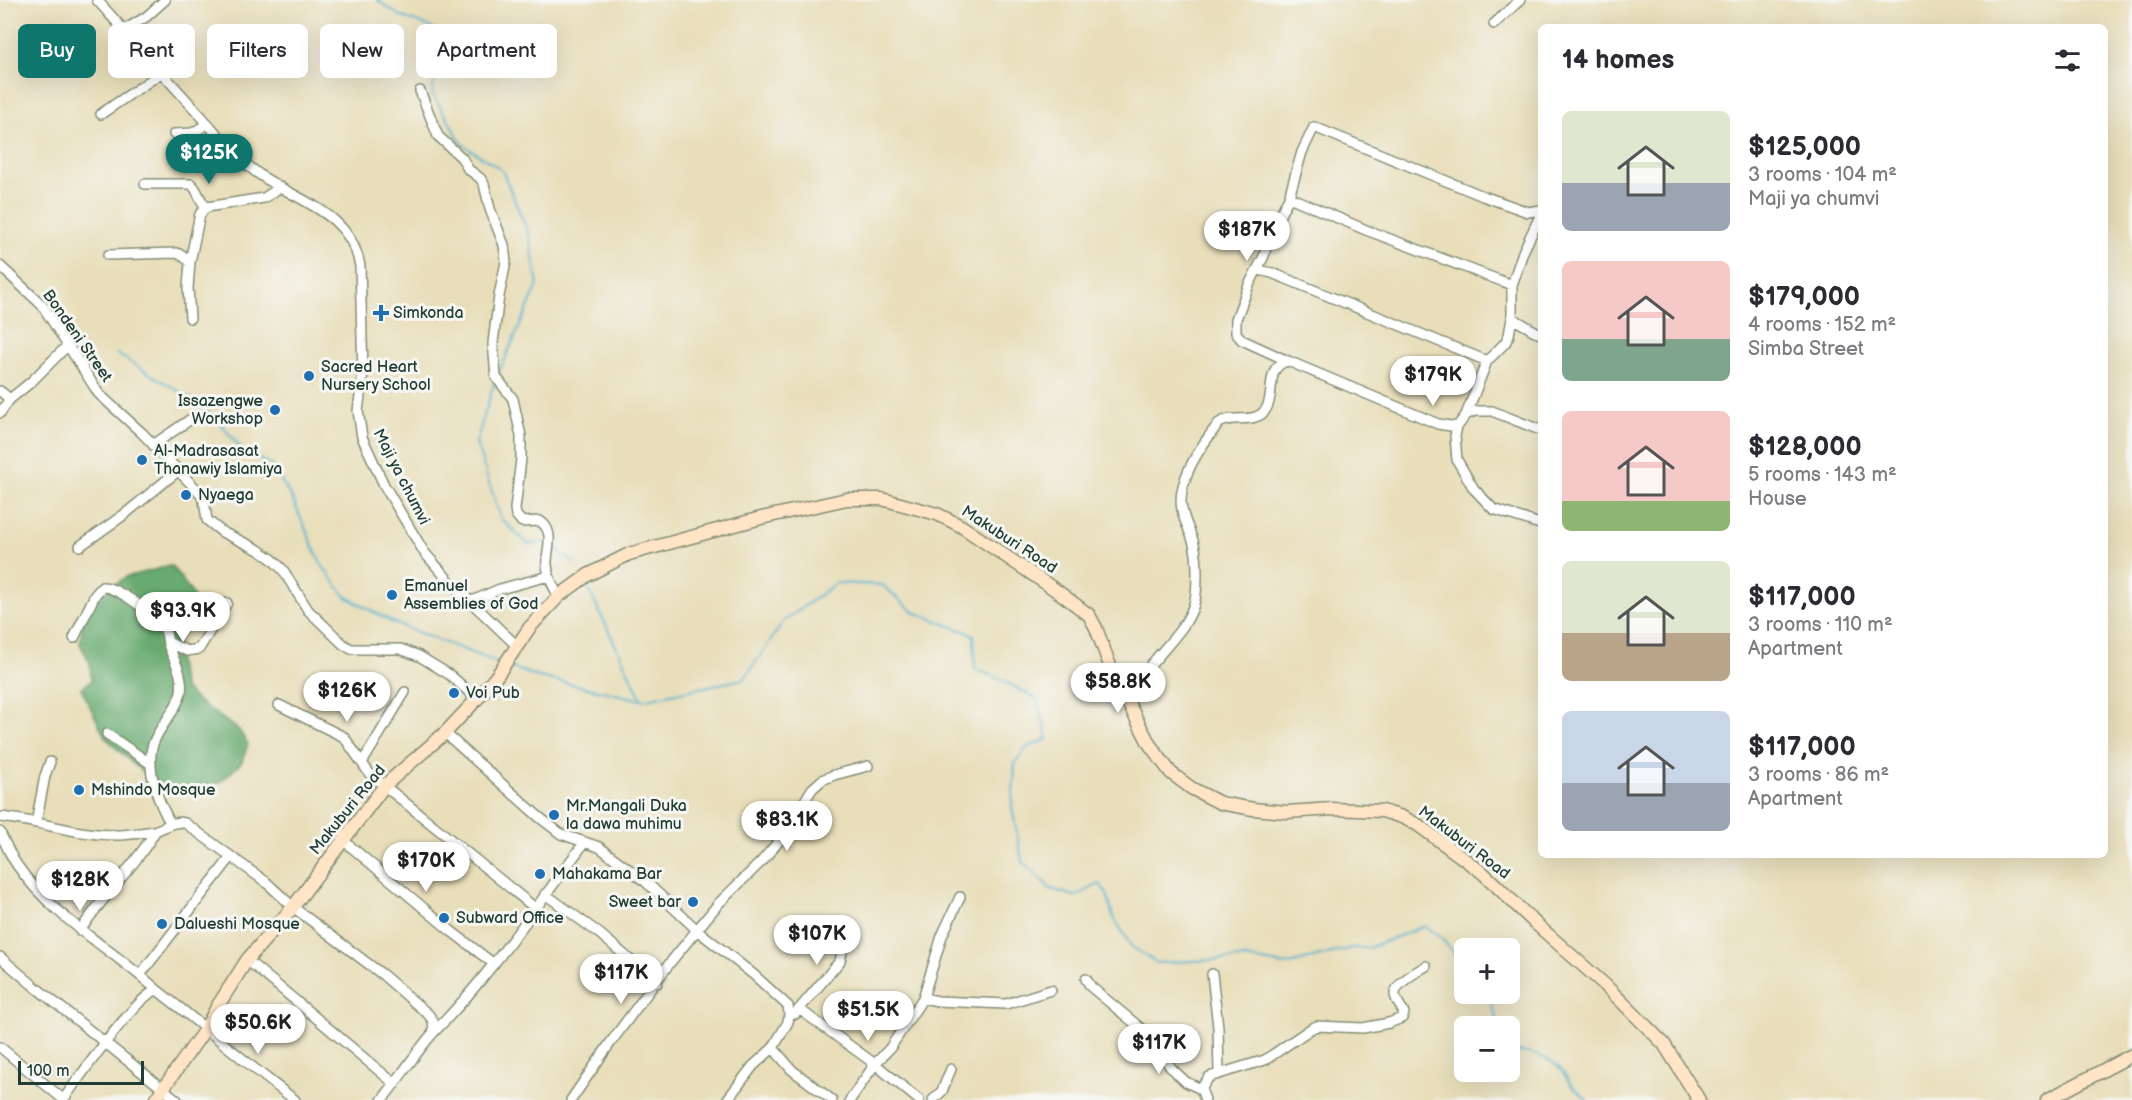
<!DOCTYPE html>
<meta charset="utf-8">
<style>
:root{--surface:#fff;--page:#f2f2f3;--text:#2b2b33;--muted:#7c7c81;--accent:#0f766e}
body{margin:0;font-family:"Balsamiq Sans",sans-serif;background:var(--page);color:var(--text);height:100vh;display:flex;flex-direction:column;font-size:22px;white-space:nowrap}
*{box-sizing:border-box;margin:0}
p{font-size:20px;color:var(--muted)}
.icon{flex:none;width:33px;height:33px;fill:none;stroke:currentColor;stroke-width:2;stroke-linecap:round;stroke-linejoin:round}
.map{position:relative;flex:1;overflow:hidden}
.drawer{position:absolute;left:1538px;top:24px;width:570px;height:834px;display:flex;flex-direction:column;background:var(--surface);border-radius:9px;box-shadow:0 6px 24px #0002}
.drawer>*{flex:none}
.hud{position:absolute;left:18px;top:24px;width:570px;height:54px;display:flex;gap:12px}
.fabs{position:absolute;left:1454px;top:938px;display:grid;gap:12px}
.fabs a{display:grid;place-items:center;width:66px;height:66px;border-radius:9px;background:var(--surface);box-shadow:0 6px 24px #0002;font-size:30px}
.scale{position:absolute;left:18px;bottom:15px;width:126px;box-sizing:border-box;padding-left:6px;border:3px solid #1f3d34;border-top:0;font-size:16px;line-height:21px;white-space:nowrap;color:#1f3d34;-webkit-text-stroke:4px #f6f6f2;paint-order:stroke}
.price{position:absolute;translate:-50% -51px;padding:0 14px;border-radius:21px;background:#fff;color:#222;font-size:20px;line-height:39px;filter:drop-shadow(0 2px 3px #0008)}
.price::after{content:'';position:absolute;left:50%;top:36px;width:18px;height:14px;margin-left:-9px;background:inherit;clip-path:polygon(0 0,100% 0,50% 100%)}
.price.current{background:var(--accent);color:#fff}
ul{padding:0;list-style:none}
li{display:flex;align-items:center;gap:18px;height:150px;padding:0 24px}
li span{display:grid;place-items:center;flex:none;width:168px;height:120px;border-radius:9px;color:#555}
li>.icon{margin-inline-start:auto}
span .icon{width:72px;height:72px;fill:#fffc;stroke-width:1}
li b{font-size:26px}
h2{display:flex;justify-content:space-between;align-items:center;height:72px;padding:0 24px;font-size:26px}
.pill{padding:0 21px;border-radius:9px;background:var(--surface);box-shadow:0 6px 24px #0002;font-size:21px;line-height:54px}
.pill.current{background:var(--accent);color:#fff}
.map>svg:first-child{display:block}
.forest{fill:#67aa6f;stroke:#437452;stroke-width:1.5}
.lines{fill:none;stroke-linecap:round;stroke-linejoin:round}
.stream{stroke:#4eaecd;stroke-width:2}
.street-casing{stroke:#848e76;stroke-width:12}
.secondary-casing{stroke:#848e76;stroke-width:15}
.street{stroke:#fff;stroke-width:9}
.secondary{stroke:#ffe4c6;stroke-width:12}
.poi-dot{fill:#1f6fb2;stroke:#f6f6f2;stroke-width:2}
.labels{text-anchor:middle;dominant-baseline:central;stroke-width:6;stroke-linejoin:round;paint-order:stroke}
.poi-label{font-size:16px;fill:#1f3d34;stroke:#f6f6f2;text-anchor:start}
.street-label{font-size:16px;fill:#1f3d34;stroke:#f6f6f2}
</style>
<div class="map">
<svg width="2132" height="1100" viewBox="0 0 2132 1100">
<rect width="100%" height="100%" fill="#f6f6f2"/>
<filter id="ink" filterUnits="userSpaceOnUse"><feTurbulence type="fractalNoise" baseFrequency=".0167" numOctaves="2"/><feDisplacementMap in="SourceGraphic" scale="12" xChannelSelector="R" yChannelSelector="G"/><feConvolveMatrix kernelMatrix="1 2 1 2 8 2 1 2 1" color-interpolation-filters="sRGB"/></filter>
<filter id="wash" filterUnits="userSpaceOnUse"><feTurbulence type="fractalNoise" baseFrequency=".008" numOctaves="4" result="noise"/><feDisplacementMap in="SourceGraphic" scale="24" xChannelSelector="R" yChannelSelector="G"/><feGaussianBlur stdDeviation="1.35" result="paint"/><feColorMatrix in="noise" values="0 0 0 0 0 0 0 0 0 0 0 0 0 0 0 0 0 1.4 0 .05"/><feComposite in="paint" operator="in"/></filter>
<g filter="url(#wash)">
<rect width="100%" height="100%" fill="#e8deb9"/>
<path class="forest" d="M 169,566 L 172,566 L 194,596 L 193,608 L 177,637 L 179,668 L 184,688 L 194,698 L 239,730 L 248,744 L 242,762 L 223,780 L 195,796 L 167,790 L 132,763 L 105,737 L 81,688 L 91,681 L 90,663 L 80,644 L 84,607 L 126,577 Z"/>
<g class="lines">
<path class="stream" d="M 377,0 C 386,6 395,14 405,18 C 426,27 435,23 447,46 C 441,63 435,75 432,93 L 463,145 L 502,170 L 529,235 L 538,285 L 499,372
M 117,354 L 195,401 L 220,423 L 243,451 L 271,465 L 291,496 L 321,564 L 345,596 L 394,623 L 501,664
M 495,380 L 476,443 L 501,519 L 528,544 L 546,542
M 551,543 L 574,564
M 587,586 L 642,700
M 509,667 L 539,677 L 642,700 L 744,679 L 784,621 L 836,583 L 882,585 L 914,612 L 974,635 L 975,669 L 1000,679 L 1037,699 L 1048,739 L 1026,748 L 1015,763 L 1012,807 L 1022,861 L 1051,889 L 1075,896 L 1100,884 L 1107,894 L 1113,916 L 1131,946 L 1157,963 L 1245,958 L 1285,965 L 1352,948 L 1368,948 L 1425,926 L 1441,938 L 1464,964
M 1487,993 L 1500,1026
M 1509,1046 L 1514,1052 C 1531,1052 1550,1057 1562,1071 C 1565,1074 1567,1079 1570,1083 C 1574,1089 1582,1094 1587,1100"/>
</g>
</g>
<g filter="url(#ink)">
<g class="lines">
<g class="street-casing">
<path id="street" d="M 97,0 C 132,39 166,78 201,116 C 218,135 235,157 256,172 C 296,202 350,210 360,266 L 363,373 L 358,411 L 362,437 L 384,485 L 424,552 L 451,583 L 517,646
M 1494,24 L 1520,0
M 124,30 L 146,17 L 165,0
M 420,91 L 438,136 L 462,158 L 468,169 L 480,178 L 484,184 L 490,209 L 504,245 L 506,262 L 499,296 L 493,343 L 496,377 L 513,399 L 521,436 L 521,459 L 515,509 L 516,515 L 522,522 L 540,521 C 556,532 546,550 547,565 C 548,577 553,587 559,596
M 101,114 L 161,73
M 174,134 L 192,133 L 208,124
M 145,184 L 191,184 C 199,190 199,202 207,207 L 264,198 L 279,188
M 1289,197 L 1366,230 L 1512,285
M 108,255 L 176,253 L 182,255 L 190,262 L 188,288 L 190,318
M 190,262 L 200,214 L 207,207
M 0,266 L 42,305 L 99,394 L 142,433 L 199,492 L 204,500 L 207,520 L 222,532 L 257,549 L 272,559 L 283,570 L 308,610 L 343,644 L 351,649 L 400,649 L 419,656 L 450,675 L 477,699
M 1258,270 L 1272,273 L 1487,361
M 1512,318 L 1540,334
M 1288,361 L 1242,340 L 1236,333 L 1236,319 L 1249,285 L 1264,256 L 1268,239 L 1289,197 L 1302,152 L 1314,127 L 1483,196 L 1528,212 L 1540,210
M 0,391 L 10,399
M 0,413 L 10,399 L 31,382 L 68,345
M 1466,415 L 1475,411 L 1492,411 L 1540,430
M 1457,427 L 1455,436 L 1457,460 L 1474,489 L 1493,509 L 1540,524
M 153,445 L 191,419
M 80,546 L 125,514 L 179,470
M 470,602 L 500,589 L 549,576
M 74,638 L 95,595 L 102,587 C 116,586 159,617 165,630 C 167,634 167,639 168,644 C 173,659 184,675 181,692 C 176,715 153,730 151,754 C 149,777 159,804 171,824
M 168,642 L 187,651 L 199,649 L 227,603
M 1126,696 C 1136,684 1145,672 1155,660 C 1169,643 1188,625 1194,604 C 1198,590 1198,558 1194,544 C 1190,529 1181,517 1181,501 C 1181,474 1203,443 1219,423 C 1233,414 1256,425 1266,409 C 1276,394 1264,366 1288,361 L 1438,424 L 1457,427 L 1466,415 L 1487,361 L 1505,343 L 1509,335 L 1512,318 L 1512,285 L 1523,252 L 1540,216
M 279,705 L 344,737 L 369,773 L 376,779 L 535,908
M 445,733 L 539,817 L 561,834 L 599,847 L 646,882 L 697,930 L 754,975 L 788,1006 L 789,1014 L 788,1022 L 773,1048 L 792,1070 L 832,1100
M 107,734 L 151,764
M 362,763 L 405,692
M 0,817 C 42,821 77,836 121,835 C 132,834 143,833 154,831 C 165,828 173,820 185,823 L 266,882 L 293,907 L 383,975 L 429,1015 L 433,1021 L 434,1032 C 415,1053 400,1078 382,1100
M 36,823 L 45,776 L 50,762
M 0,832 C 5,843 10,855 17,865 C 53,918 111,948 157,990
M 344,841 L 451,931 L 494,964
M 545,894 L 600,934 L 657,983
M 80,931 C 103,895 135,867 156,830
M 0,957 L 34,986 L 177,1100
M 247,960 L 395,1084
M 1212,974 L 1218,1027 L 1219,1074
M 140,975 L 231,857
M 1086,979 L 1091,987 L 1144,1031 L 1172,1069 L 1186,1082 L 1201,1089
M 923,998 L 938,1001 L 1006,1004 L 1051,990
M 799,1009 L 875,1064 L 919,1100
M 795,1014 L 840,961 L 843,948 L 843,925
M 434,1032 C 491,975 536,906 585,842
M 0,1047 L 64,1100
M 63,1100 C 78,1079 137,995 157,990 C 204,1026 248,1065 295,1100
M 571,1100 L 611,1042 L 669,964 L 719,903 L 762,861 L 784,835 L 812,789 L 822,780 L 834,775 L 868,766
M 727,1100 L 753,1066 L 773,1048
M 850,1100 L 875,1064 L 890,1048 L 923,998 L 942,936 L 960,897
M 933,1100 L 942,1091 L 951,1069
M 1205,1100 L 1201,1089 L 1209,1077 L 1265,1060 L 1312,1028 L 1317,1026 L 1363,1028 L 1389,1023 L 1402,1018 L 1404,1013 C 1401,1007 1396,1001 1395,995 C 1394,984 1418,971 1426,966"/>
</g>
<g class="secondary-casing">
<path id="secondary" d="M 155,1100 L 206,1028 L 217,1007 L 247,960 L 293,907 L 385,785 L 445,733 L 477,699 L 496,677 L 530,627 L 559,596 L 588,575 L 629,554 L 761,518 L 847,499 L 882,499 L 937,514 L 961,526 L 1060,593 L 1089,615 L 1096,628 L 1113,674 L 1150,745 L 1171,773 L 1191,788 L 1220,803 L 1253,809 L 1287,812 L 1332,809 L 1382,811 L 1402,817 L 1418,825 L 1483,873 L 1535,923 L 1605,985 L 1664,1044 L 1699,1100
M 2047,1100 L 2132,1055"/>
</g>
<use href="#street" class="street"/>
<use href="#secondary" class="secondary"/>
</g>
</g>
<g class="poi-dot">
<path d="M378 304h6v6h6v6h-6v6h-6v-6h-6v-6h6z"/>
<circle cx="309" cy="376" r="6"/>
<circle cx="275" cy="410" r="6"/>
<circle cx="142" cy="460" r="6"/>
<circle cx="186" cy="495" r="6"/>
<circle cx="392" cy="595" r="6"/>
<circle cx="454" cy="693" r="6"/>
<circle cx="79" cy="790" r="6"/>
<circle cx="554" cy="815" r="6"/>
<circle cx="540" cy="874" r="6"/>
<circle cx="693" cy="902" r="6"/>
<circle cx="444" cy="918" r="6"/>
<circle cx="162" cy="924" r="6"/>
</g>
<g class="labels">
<g class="poi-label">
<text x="393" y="313">Simkonda</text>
<text x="321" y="367">Sacred Heart<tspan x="321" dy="18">Nursery School</tspan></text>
<text x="263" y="401" text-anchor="end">Issazengwe<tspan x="263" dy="18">Workshop</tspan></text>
<text x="154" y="451">Al-Madrasasat<tspan x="154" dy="18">Thanawiy Islamiya</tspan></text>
<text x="198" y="495">Nyaega</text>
<text x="404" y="586">Emanuel<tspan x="404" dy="18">Assemblies of God</tspan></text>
<text x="466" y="693">Voi Pub</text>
<text x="91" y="790">Mshindo Mosque</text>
<text x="566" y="806">Mr.Mangali Duka<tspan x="566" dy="18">la dawa muhimu</tspan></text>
<text x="552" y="874">Mahakama Bar</text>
<text x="681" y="902" text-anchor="end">Sweet bar</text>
<text x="456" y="918">Subward Office</text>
<text x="174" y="924">Dalueshi Mosque</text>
</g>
<g class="street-label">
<text transform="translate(77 336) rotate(55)">Bondeni Street</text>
<text transform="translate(401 477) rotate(63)">Maji ya chumvi</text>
<text transform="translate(1009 540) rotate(33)">Makuburi Road</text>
<text transform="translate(348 810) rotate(-51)">Makuburi Road</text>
<text transform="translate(1464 843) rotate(37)">Makuburi Road</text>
</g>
</g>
</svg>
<div class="fabs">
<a>+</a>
<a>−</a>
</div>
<div class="scale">100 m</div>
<b class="price current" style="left:209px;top:185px">$125K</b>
<b class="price" style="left:1247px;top:262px">$187K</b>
<b class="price" style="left:1433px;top:407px">$179K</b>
<b class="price" style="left:183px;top:643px">$93.9K</b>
<b class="price" style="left:1118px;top:714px">$58.8K</b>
<b class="price" style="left:347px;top:723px">$126K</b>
<b class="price" style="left:787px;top:852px">$83.1K</b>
<b class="price" style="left:426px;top:893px">$170K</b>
<b class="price" style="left:80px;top:912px">$128K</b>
<b class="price" style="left:817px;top:966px">$107K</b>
<b class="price" style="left:621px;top:1005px">$117K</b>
<b class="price" style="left:868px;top:1042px">$51.5K</b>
<b class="price" style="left:258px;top:1055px">$50.6K</b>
<b class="price" style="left:1159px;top:1075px">$117K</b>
<div class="hud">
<a class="pill current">Buy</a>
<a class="pill">Rent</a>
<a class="pill">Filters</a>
<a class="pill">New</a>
<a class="pill">Apartment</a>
</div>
<section class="drawer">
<h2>14 homes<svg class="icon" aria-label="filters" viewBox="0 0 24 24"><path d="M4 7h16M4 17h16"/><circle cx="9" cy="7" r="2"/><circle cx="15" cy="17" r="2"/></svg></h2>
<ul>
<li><span style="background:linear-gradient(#dfe7d0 60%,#9aa5b1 0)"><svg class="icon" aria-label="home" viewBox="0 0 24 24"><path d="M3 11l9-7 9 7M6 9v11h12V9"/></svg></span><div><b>$125,000</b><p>3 rooms · 104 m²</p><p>Maji ya chumvi</p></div></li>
<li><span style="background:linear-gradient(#f6c9c9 65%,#7fa58c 0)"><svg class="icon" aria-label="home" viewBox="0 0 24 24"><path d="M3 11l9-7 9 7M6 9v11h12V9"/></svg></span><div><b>$179,000</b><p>4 rooms · 152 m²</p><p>Simba Street</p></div></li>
<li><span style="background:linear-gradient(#f6c9c9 75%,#8fb573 0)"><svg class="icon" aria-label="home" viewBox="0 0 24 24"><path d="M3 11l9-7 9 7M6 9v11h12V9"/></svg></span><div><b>$128,000</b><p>5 rooms · 143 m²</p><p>House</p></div></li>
<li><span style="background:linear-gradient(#dfe7d0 60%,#b9a48a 0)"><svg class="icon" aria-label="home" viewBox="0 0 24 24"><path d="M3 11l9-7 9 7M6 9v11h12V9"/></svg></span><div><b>$117,000</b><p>3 rooms · 110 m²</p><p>Apartment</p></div></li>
<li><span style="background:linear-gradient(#c9d6e8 60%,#9aa5b1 0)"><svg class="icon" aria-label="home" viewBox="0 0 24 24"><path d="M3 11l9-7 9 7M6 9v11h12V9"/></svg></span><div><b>$117,000</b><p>3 rooms · 86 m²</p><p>Apartment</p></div></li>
</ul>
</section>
</div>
